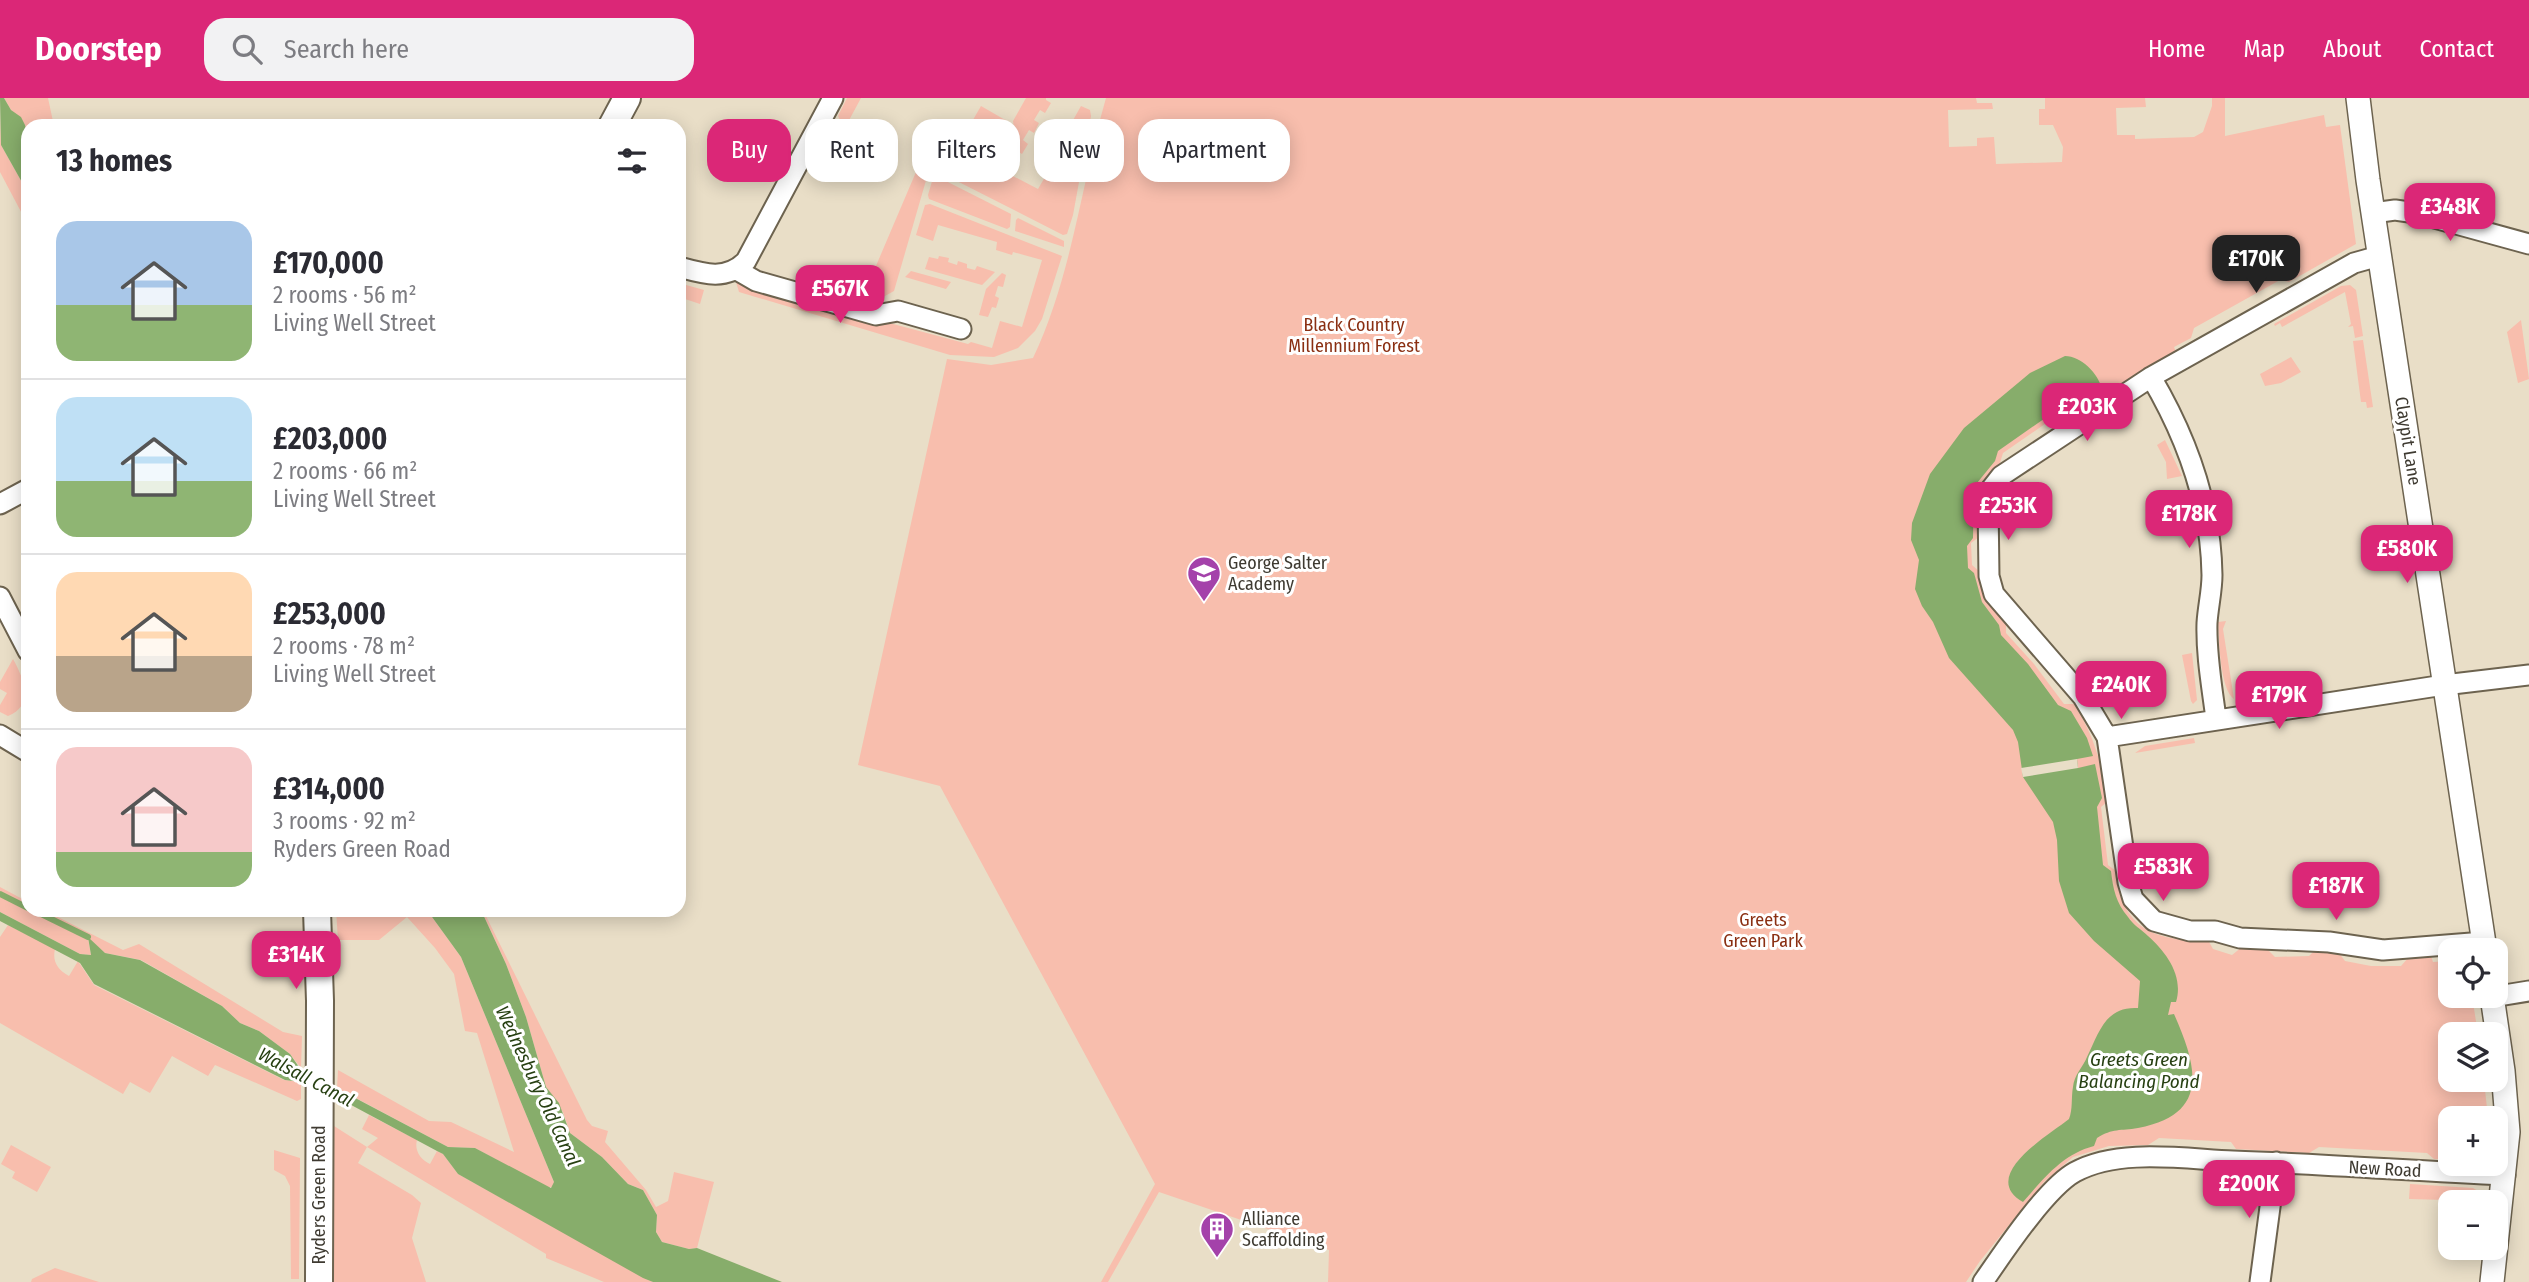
<!DOCTYPE html>
<meta charset="utf-8">
<style>
:root{--surface:#fff;--page:#f2f2f3;--text:#2b2b33;--muted:#7c7c81;--line:#e1e1e2;--accent:#db2777}
body{margin:0;font-family:"Fira Sans Condensed",sans-serif;background:var(--page);color:var(--text);height:100vh;display:flex;flex-direction:column;font-size:26px;white-space:nowrap}
*{box-sizing:border-box;margin:0}
p{font-size:23px;color:var(--muted)}
.icon{flex:none;width:38px;height:38px;fill:none;stroke:currentColor;stroke-width:2;stroke-linecap:round;stroke-linejoin:round}
.map{position:relative;flex:1;overflow:hidden}
.side{position:absolute;left:21px;top:21px;width:665px;height:798px;display:flex;flex-direction:column;background:var(--surface);border-radius:21px;box-shadow:0 4px 18px #0003}
.side>*{flex:none}
.banner{position:absolute;left:707px;top:21px;width:665px;height:63px;display:flex;gap:14px}
.buttons{position:absolute;left:2438px;top:840px;display:grid;gap:14px}
.buttons a{display:grid;place-items:center;width:70px;height:70px;border-radius:14px;background:var(--surface);box-shadow:0 4px 18px #0003;font-size:35px}
.price{position:absolute;translate:-50% -60px;padding:0 16px;border-radius:14px;background:var(--accent);color:#fff;font-size:23px;line-height:46px;filter:drop-shadow(0 2px 4px #0008)}
.price::after{content:'';position:absolute;left:50%;top:42px;width:21px;height:16px;margin-left:-10px;background:inherit;clip-path:polygon(0 0,100% 0,50% 100%)}
.price.current{background:#222;color:#fff}
ul{padding:0;list-style:none}
li{display:flex;align-items:center;gap:21px;height:175px;padding:0 35px}
li+li{border-top:2px solid var(--line)}
li span{display:grid;place-items:center;flex:none;width:196px;height:140px;border-radius:21px;color:#555}
li>.icon{margin-inline-start:auto}
span .icon{width:84px;height:84px;fill:#fffc;stroke-width:1}
li b{font-size:30px}
h2{display:flex;justify-content:space-between;align-items:center;height:84px;padding:0 35px;font-size:30px}
.chip{padding:0 24px;border-radius:21px;background:var(--surface);box-shadow:0 4px 18px #0003;font-size:24px;line-height:63px}
.chip.current{background:var(--accent);color:#fff}
header{display:flex;align-items:center;gap:42px;box-sizing:border-box;height:98px;padding:0 35px;background:var(--accent);color:#fff}
header strong{font-size:33px}
nav{display:flex;gap:38px;margin-inline-start:auto;font-size:24px}
.search{width:490px;height:63px;background:var(--page);display:flex;align-items:center;gap:18px;box-sizing:border-box;padding:0 24px;border-radius:21px;color:var(--muted);font-size:26px}
.map>svg:first-child{display:block}
.green{fill:#f8bead}
.water{fill:#87ad6b}
.pier{fill:#e9dec7}
.lines{fill:none;stroke-linecap:round;stroke-linejoin:round}
.stream{stroke:#87ad6b;stroke-width:6}
.minor-casing{stroke:#6d634f;stroke-width:23}
.tertiary-casing{stroke:#6d634f;stroke-width:26}
.secondary-casing{stroke:#6d634f;stroke-width:30}
.minor{stroke:#fff;stroke-width:19}
.tertiary{stroke:#fff;stroke-width:23}
.secondary{stroke:#fff;stroke-width:26}
.labels{text-anchor:middle;dominant-baseline:central;stroke-width:6;stroke-linejoin:round;paint-order:stroke}
.park-label{font-size:18px;fill:#8a2f12;stroke:#fff}
.street-label{font-size:18px;fill:#3e3a31;stroke:#fff}
.poi-label{font-size:18px;fill:#3e3a31;stroke:#fff;text-anchor:start}
.water-label{font-size:19px;font-style:italic;fill:#274012;stroke:#fff}
</style>
<header>
<strong>Doorstep</strong>
<div class="search"><svg class="icon" aria-label="search" viewBox="0 0 24 24"><circle cx="10" cy="10" r="6"/><path d="M15 15l6 6"/></svg>Search here</div>
<nav><a>Home</a><a>Map</a><a>About</a><a>Contact</a></nav>
</header>
<div class="map">
<svg width="2529" height="1184" viewBox="0 0 2529 1184">
<rect width="100%" height="100%" fill="#e9dec7"/>
<path class="green" d="M 4,0 L 48,0 L 54,28 L 28,28 L 28,40 L 25,27 L 11,12 Z
M 847,0 L 861,0 L 847,26 L 841,24 L 838,18 Z
M 1026,0 L 1046,0 L 1046,2 L 1051,5 L 1045,15 L 1040,12 L 1034,22 L 1039,25 L 1034,35 L 1029,32 L 1023,42 L 1028,46 L 1022,56 L 1017,53 L 1013,23 Z
M 1106,0 L 1976,0 L 1977,5 L 1992,5 L 1993,11 L 1948,12 L 1949,49 L 1977,48 L 1977,40 L 1994,39 L 1996,66 L 2062,64 L 2063,49 L 2053,27 L 2039,27 L 2039,11 L 2045,11 L 2045,0 L 2145,0 L 2146,9 L 2116,10 L 2117,37 L 2135,37 L 2135,41 L 2194,39 L 2203,34 L 2212,8 L 2212,0 L 2225,0 L 2225,38 L 2324,17 L 2326,29 L 2340,27 L 2356,146 L 2289,184 L 2280,182 L 2194,230 L 2191,240 L 2174,249 L 2176,254 L 2077,314 L 2065,312 L 2003,355 L 1999,368 L 1985,382 L 1978,399 L 1979,439 L 1971,445 L 1972,467 L 1980,474 C 1979,496 1991,510 2006,524 L 2006,535 L 2034,566 L 2064,606 L 2074,606 C 2094,637 2102,667 2108,703 L 2101,709 L 2108,767 L 2116,773 C 2121,831 2156,844 2208,842 L 2213,851 L 2232,857 L 2242,849 L 2268,852 L 2275,859 L 2309,858 L 2316,851 L 2339,855 L 2345,863 L 2371,868 L 2401,868 L 2409,859 L 2431,858 L 2433,864 L 2450,863 L 2450,898 L 2472,898 L 2478,936 L 2450,936 L 2450,982 L 2484,982 L 2488,1020 L 2450,1020 L 2450,1062 L 2434,1061 L 2427,1055 L 2319,1049 L 2309,1055 L 2236,1051 L 2231,1044 L 2159,1040 L 2148,1047 L 2109,1048 L 2073,1059 L 2044,1084 L 1980,1163 L 1966,1184 L 1328,1184 L 1329,1152 L 1159,1094 L 1108,1184 L 1101,1184 L 1155,1086 L 940,688 L 858,667 L 947,261 L 991,267 L 1033,260 C 1072,178 1081,87 1106,0 Z
M 981,8 L 1007,23 L 1012,50 L 997,42 L 999,38 L 981,28 L 979,31 L 970,27 Z
M 1081,8 L 1090,12 L 1091,18 L 1073,117 L 1067,136 L 1063,137 L 945,77 L 943,74 L 955,53 L 990,73 L 995,64 L 1012,74 L 1011,77 L 1038,91 L 1049,72 L 1046,70 Z
M 0,17 L 1,47 L 28,95 L 28,127 L 0,74 Z
M 921,73 L 927,79 L 894,193 L 874,204 L 867,201 L 864,196 L 916,74 Z
M 936,78 L 1011,116 L 1010,129 L 1007,131 L 929,101 L 928,97 L 933,80 Z
M 930,106 L 1062,158 L 1042,221 L 1035,233 L 1018,250 L 994,259 L 950,257 L 739,194 L 736,184 L 968,246 L 971,244 L 992,250 L 1000,223 L 1022,229 L 1042,162 L 1013,154 L 1012,157 L 996,152 L 997,144 L 938,127 L 933,143 L 916,137 L 925,107 Z
M 1018,120 L 1064,143 L 1064,149 L 1015,133 L 1016,122 Z
M 939,158 L 949,160 L 948,164 L 957,167 L 958,163 L 967,166 L 967,170 L 975,172 L 977,168 L 995,174 L 982,187 L 925,171 L 929,159 L 938,161 Z
M 911,173 L 951,184 L 946,191 L 905,179 Z
M 1002,175 L 1006,177 L 1003,189 L 998,188 L 995,198 L 999,200 L 996,210 L 992,209 L 988,219 L 979,217 L 986,191 Z
M 679,185 L 704,192 L 700,206 L 679,199 Z
M 2350,187 L 2356,192 L 2363,238 L 2355,240 L 2353,228 L 2348,229 L 2351,226 L 2345,194 L 2282,229 L 2280,225 L 2275,228 L 2274,226 L 2341,188 Z
M 2521,222 L 2529,281 L 2518,285 L 2507,234 Z
M 2363,242 L 2373,309 L 2367,310 L 2366,304 L 2361,304 L 2353,243 Z
M 2291,259 L 2301,274 L 2281,285 L 2265,288 L 2260,276 Z
M 2165,342 L 2182,378 L 2167,381 L 2166,364 L 2157,347 Z
M 2226,523 L 2223,531 L 2234,601 C 2220,592 2219,541 2218,524 Z
M 2192,555 L 2197,602 L 2193,606 L 2191,603 L 2182,557 Z
M 13,561 C 24,581 35,607 8,618 L 0,614 L 0,607 L 7,595 L 0,591 L 0,584 Z
M 2194,640 L 2195,645 L 2135,655 L 2145,648 Z
M 0,789 L 28,804 L 28,812 L 44,812 L 123,852 L 139,846 L 283,934 L 302,938 L 301,970 L 290,956 L 259,933 L 240,925 L 222,908 L 141,862 L 105,855 L 88,840 L 91,857 L 80,856 L 0,814 Z
M 336,812 L 427,812 L 461,859 L 554,1084 L 553,1089 L 546,1089 L 475,1050 L 448,1049 L 337,990 L 338,972 L 429,1023 L 451,1024 L 514,1054 L 477,935 L 465,933 L 454,876 L 435,850 L 407,819 L 379,842 L 338,842 Z
M 481,812 L 483,812 L 587,1022 L 592,1028 L 608,1033 L 605,1044 L 646,1092 L 656,1109 L 668,1103 L 674,1074 L 714,1084 L 697,1150 L 689,1151 L 662,1144 L 656,1134 L 657,1117 L 643,1092 L 628,1086 L 602,1059 L 570,1035 L 563,1014 L 546,989 L 526,919 L 506,866 Z
M 8,827 L 55,851 C 52,864 58,872 69,878 L 78,863 L 94,887 L 284,982 L 301,984 L 301,1001 L 297,1003 L 215,967 L 208,978 L 172,958 L 150,995 L 130,984 L 123,996 L 0,925 L 0,839 Z
M 369,1017 L 417,1042 C 414,1053 421,1062 430,1066 L 437,1053 L 443,1056 L 458,1076 L 653,1184 L 604,1184 L 546,1160 L 546,1156 L 367,1049 L 358,1065 L 412,1097 L 421,1105 L 412,1140 L 426,1184 L 333,1184 L 328,1031 L 334,1028 L 367,1049 L 378,1040 L 362,1031 Z
M 11,1047 L 51,1069 L 37,1094 L 12,1080 L 15,1074 L 1,1066 Z
M 274,1052 L 300,1060 L 299,1181 L 291,1181 L 290,1088 L 285,1078 L 274,1072 Z
M 2410,1086 L 2473,1090 L 2478,1093 L 2482,1103 L 2409,1101 Z
M 55,1170 L 99,1184 L 31,1184 L 32,1181 Z"/>
<path class="water" d="M 0,0 L 4,0 L 11,12 L 21,19 L 25,27 L 28,40 L 28,95 L 1,47 Z
M 2065,258 C 2081,258 2098,275 2102,291 L 2074,309 L 2061,309 L 1998,353 L 1995,363 L 1977,385 L 1974,394 L 1973,440 L 1967,448 L 1968,470 L 1974,475 L 1982,504 L 1999,527 L 2001,537 L 2028,566 L 2058,607 L 2071,613 L 2087,640 L 2093,658 L 2077,661 L 2078,670 L 2095,666 L 2102,700 L 2097,709 L 2103,767 L 2111,773 C 2113,791 2116,805 2128,819 C 2133,827 2141,831 2148,838 C 2166,854 2184,878 2176,904 L 2171,904 L 2168,917 L 2174,916 C 2197,968 2211,1016 2138,1030 C 2120,1033 2113,1030 2097,1040 L 2094,1048 C 2063,1056 2044,1080 2023,1104 C 1978,1078 2049,1037 2069,1021 C 2073,1011 2071,1000 2073,989 C 2074,977 2083,969 2087,959 C 2099,935 2105,908 2138,910 L 2140,883 L 2094,843 L 2069,815 L 2059,783 L 2057,742 L 2053,724 L 2023,679 L 2018,644 L 2013,632 L 1949,560 L 1933,524 L 1922,508 L 1915,491 L 1919,462 L 1911,442 L 1912,425 L 1930,376 L 1964,330 L 2030,275 Z
M 427,812 L 481,812 L 506,866 L 526,919 L 546,989 L 559,1005 L 570,1035 L 602,1059 L 628,1086 L 643,1092 L 657,1117 L 656,1134 L 662,1144 L 689,1151 L 697,1150 L 782,1184 L 653,1184 L 643,1180 L 458,1076 L 443,1056 L 437,1053 L 340,1001 L 301,984 L 285,982 L 94,886 L 80,865 L 0,823 L 0,814 L 80,856 L 91,857 L 88,839 L 105,855 L 140,862 L 222,908 L 240,925 L 259,933 L 290,956 L 299,969 L 342,993 L 448,1049 L 475,1050 L 551,1090 L 554,1084 L 461,859 Z"/>
<path class="pier" d="M 2077,661 L 2078,670 L 2023,679 L 2021,670 Z"/>
<g class="lines">
<path class="stream" d="M 0,796 L 28,810
M 33,812 L 88,839"/>
<g class="minor-casing">
<path id="minor" d="M 2373,115 L 2395,112 L 2416,115 L 2529,146
M 2379,158 L 2354,165 L 2151,279 L 2001,378 L 1990,392 L 1988,404 L 1989,478 L 1994,496 L 2083,599 L 2107,639 L 2128,784 L 2133,801 L 2154,823 L 2190,833 L 2215,833 L 2240,840 L 2329,844 L 2383,852 L 2484,844
M 679,169 C 704,176 726,183 746,163 L 833,0
M 737,172 L 756,183 L 876,217 L 898,213 L 961,231
M 2151,279 C 2187,340 2211,405 2212,477 C 2212,493 2208,509 2207,525 C 2206,557 2212,589 2216,621
M 0,406 L 28,391
M 0,499 L 28,553
M 0,637 L 28,654
M 2107,639 L 2444,587 L 2529,577
M 2492,899 L 2529,893
M 1983,1184 C 2003,1155 2046,1090 2075,1074 C 2119,1050 2184,1061 2233,1063 C 2324,1066 2414,1073 2505,1077
M 2260,1184 L 2276,1064"/>
</g>
<g class="tertiary-casing">
<path id="tertiary" d="M 2358,0 L 2368,82 L 2485,852
M 2492,898 L 2503,973 L 2508,1034 L 2492,1184"/>
</g>
<g class="secondary-casing">
<path id="secondary" d="M 612,28 L 627,0
M 317,812 L 320,903 L 319,1184"/>
</g>
<use href="#minor" class="minor"/>
<use href="#tertiary" class="tertiary"/>
<use href="#secondary" class="secondary"/>
</g>
<defs>
<g id="school-pin" transform="scale(1.75)"><path d="M0 17L-7.5 6A9.5 9.5 0 1 1 7.5 6Z" fill="#a442aa" stroke="#fff"/><path d="M0-5L7-2L0 1L-7-2ZM-4 1L0 2.5L4 1V4Q0 6-4 4Z" fill="#fff"/></g>
<g id="building-pin" transform="scale(1.75)"><path d="M0 17L-7.5 6A9.5 9.5 0 1 1 7.5 6Z" fill="#a442aa" stroke="#fff"/><path d="M-4-6H4V6H1V3H-1V6H-4ZM-2.5-4.3h1.7v1.8h-1.7ZM.8-4.3h1.7v1.8H.8ZM-2.5-1h1.7V.8h-1.7ZM.8-1h1.7V.8H.8Z" fill="#fff"/></g>
</defs>
<g fill-rule="evenodd">
<use href="#school-pin" x="1204" y="475"/>
<use href="#building-pin" x="1217" y="1131"/>
</g>
<g class="labels">
<g class="park-label">
<text x="1354" y="227">Black Country<tspan x="1354" dy="21">Millennium Forest</tspan></text>
<text x="1763" y="822">Greets<tspan x="1763" dy="21">Green Park</tspan></text>
</g>
<g class="street-label">
<text transform="translate(2408 343) rotate(81)">Claypit Lane</text>
<text transform="translate(2385 1071) rotate(3)">New Road</text>
<text transform="translate(319 1097) rotate(-90)">Ryders Green Road</text>
</g>
<g class="poi-label">
<text x="1228" y="465">George Salter<tspan x="1228" dy="21">Academy</tspan></text>
<text x="1242" y="1121">Alliance<tspan x="1242" dy="21">Scaffolding</tspan></text>
</g>
<g class="water-label">
<text x="2139" y="961">Greets Green<tspan x="2139" dy="22">Balancing Pond</tspan></text>
<text transform="translate(306 979) rotate(28)">Walsall Canal</text>
<text transform="translate(538 988) rotate(65)">Wednesbury Old Canal</text>
</g>
</g>
</svg>
<div class="buttons">
<a><svg class="icon" aria-label="locate" viewBox="0 0 24 24"><circle cx="12" cy="12" r="6"/><path d="M12 2v4M12 18v4M2 12h4M18 12h4"/></svg></a>
<a><svg class="icon" aria-label="layers" viewBox="0 0 24 24"><path d="M12 4l9 5-9 5-9-5zM3 14l9 5 9-5"/></svg></a>
<a>+</a>
<a>−</a>
</div>
<b class="price" style="left:2450px;top:145px">£348K</b>
<b class="price current" style="left:2256px;top:197px">£170K</b>
<b class="price" style="left:840px;top:227px">£567K</b>
<b class="price" style="left:2087px;top:345px">£203K</b>
<b class="price" style="left:2008px;top:444px">£253K</b>
<b class="price" style="left:2189px;top:452px">£178K</b>
<b class="price" style="left:2407px;top:487px">£580K</b>
<b class="price" style="left:2121px;top:623px">£240K</b>
<b class="price" style="left:2279px;top:633px">£179K</b>
<b class="price" style="left:2163px;top:805px">£583K</b>
<b class="price" style="left:2336px;top:824px">£187K</b>
<b class="price" style="left:296px;top:893px">£314K</b>
<b class="price" style="left:2249px;top:1122px">£200K</b>
<div class="banner">
<a class="chip current">Buy</a>
<a class="chip">Rent</a>
<a class="chip">Filters</a>
<a class="chip">New</a>
<a class="chip">Apartment</a>
</div>
<section class="side">
<h2>13 homes<svg class="icon" aria-label="filters" viewBox="0 0 24 24"><path d="M4 7h16M4 17h16"/><circle cx="9" cy="7" r="2"/><circle cx="15" cy="17" r="2"/></svg></h2>
<ul>
<li><span style="background:linear-gradient(#a9c7e8 60%,#8fb573 0)"><svg class="icon" aria-label="home" viewBox="0 0 24 24"><path d="M3 11l9-7 9 7M6 9v11h12V9"/></svg></span><div><b>£170,000</b><p>2 rooms · 56 m²</p><p>Living Well Street</p></div></li>
<li><span style="background:linear-gradient(#bfe0f5 60%,#8fb573 0)"><svg class="icon" aria-label="home" viewBox="0 0 24 24"><path d="M3 11l9-7 9 7M6 9v11h12V9"/></svg></span><div><b>£203,000</b><p>2 rooms · 66 m²</p><p>Living Well Street</p></div></li>
<li><span style="background:linear-gradient(#ffd9b3 60%,#b9a48a 0)"><svg class="icon" aria-label="home" viewBox="0 0 24 24"><path d="M3 11l9-7 9 7M6 9v11h12V9"/></svg></span><div><b>£253,000</b><p>2 rooms · 78 m²</p><p>Living Well Street</p></div></li>
<li><span style="background:linear-gradient(#f6c9c9 75%,#8fb573 0)"><svg class="icon" aria-label="home" viewBox="0 0 24 24"><path d="M3 11l9-7 9 7M6 9v11h12V9"/></svg></span><div><b>£314,000</b><p>3 rooms · 92 m²</p><p>Ryders Green Road</p></div></li>
</ul>
</section>
</div>
